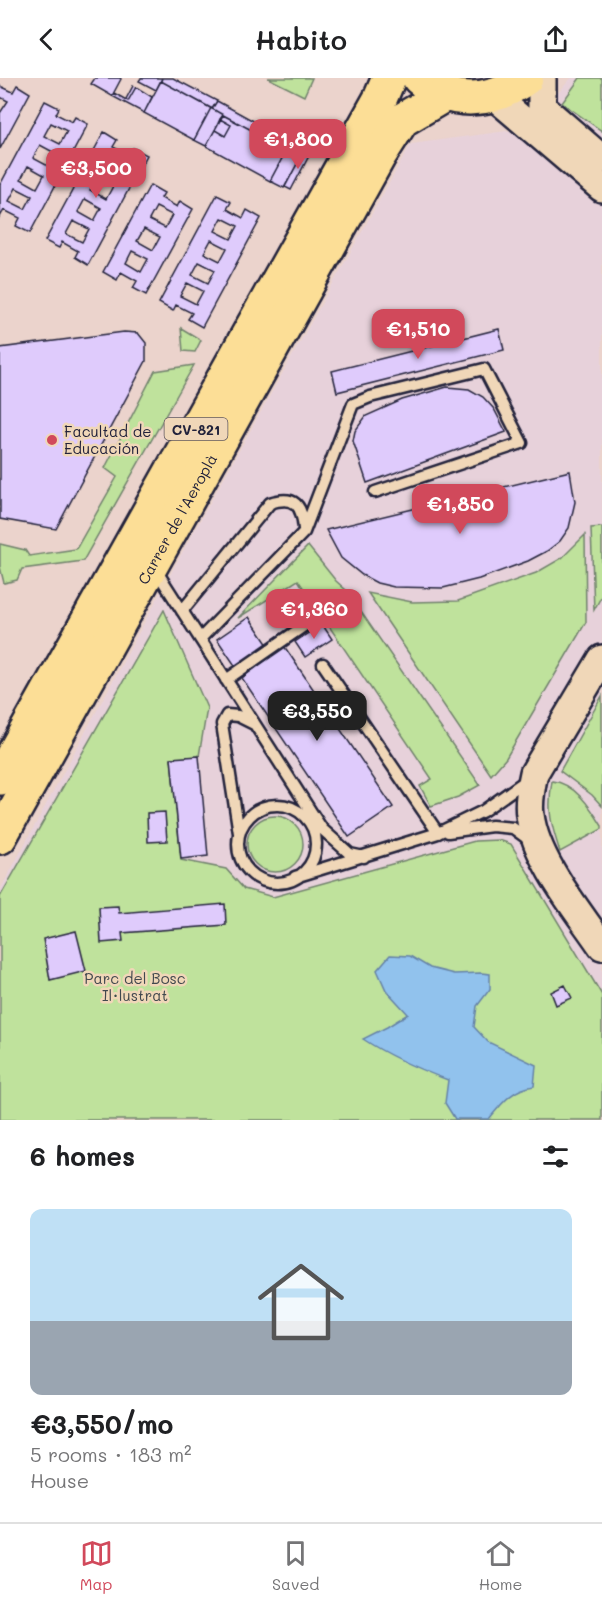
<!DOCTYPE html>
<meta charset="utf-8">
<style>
:root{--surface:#fff;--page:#f6f6f6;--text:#202124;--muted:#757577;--line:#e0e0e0;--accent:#d1495b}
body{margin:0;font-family:Mali,sans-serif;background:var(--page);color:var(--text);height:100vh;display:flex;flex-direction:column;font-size:22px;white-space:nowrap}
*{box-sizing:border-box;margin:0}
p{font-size:20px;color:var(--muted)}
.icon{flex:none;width:33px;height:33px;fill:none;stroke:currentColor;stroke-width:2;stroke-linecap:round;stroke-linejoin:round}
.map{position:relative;height:1042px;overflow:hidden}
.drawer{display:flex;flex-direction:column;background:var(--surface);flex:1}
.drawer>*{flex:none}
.price{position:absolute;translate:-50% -51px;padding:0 14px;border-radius:12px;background:var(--accent);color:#fff;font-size:20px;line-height:39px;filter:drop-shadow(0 2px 3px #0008)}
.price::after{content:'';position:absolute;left:50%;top:36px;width:18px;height:14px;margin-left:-9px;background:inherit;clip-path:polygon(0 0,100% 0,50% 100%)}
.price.on{background:#222;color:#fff}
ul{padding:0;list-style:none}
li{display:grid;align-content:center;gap:12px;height:318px;padding:0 30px}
li span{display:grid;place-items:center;height:186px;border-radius:12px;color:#555}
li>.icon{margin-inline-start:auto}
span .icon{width:108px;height:108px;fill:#fffc;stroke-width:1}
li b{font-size:26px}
h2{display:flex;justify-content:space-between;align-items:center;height:72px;padding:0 30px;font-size:26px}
header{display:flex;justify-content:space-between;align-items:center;height:78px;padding:0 30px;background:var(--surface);font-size:27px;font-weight:600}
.tabs{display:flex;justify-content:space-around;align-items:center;height:84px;border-top:2px solid var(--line);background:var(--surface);font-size:16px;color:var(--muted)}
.tabs a{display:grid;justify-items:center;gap:3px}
.tabs .on{color:var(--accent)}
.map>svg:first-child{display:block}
.built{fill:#e7d1da}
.green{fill:#bfe29c;stroke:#70826c;stroke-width:1.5}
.water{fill:#91c2ed;stroke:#6582a6;stroke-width:1.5}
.building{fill:#dfcbfc;stroke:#22223b;stroke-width:1.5;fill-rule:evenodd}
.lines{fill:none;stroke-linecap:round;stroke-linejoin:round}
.service-casing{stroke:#22223b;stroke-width:15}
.tertiary-casing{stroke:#22223b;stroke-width:32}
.primary-casing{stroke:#22223b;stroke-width:38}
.service{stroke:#f0d7b8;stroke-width:10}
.tertiary{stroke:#f0d7b8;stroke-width:27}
.primary{stroke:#fcde96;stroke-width:33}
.poi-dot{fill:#d1495b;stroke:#f0d7b8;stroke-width:2}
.labels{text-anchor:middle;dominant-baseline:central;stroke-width:5;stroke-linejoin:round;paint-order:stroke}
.shield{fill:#f0d7b8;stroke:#605860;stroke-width:1.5}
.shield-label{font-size:14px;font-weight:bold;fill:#22223b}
.poi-label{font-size:15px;fill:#22223b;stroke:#f0d7b8;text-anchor:start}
.street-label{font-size:15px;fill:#22223b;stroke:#f0d7b8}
.park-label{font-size:15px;fill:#41484e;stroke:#f0d7b8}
</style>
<header><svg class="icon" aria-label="back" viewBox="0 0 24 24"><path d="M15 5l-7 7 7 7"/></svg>Habito<svg class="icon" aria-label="share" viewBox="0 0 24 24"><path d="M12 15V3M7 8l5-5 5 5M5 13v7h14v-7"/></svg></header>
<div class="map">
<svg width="602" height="1042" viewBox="0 0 602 1042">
<rect width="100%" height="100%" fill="#ebd3cc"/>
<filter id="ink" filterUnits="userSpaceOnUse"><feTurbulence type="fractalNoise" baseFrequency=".0167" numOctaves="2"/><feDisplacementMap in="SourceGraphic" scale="12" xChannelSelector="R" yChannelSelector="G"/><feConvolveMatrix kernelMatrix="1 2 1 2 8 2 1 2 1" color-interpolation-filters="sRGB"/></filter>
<g filter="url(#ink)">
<path class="built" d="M 571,0 L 602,0 L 602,1042 L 0,1042 L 0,812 L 184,471 L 411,66 L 514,52 L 560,13 Z"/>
<path class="green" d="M 268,0 L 312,0 L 304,18 Z
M 580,0 L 602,0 L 602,53 L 562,25 Z
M 181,250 L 201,262 L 195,274 L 183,273 Z
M 194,287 L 83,483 L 22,491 L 17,502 L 4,505 L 0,489 L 0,466 L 25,472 L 29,478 L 76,471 L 117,399 L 105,390 L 155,293 Z
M 602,449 L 602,517 L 594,532 L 591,450 Z
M 585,457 L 586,544 L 506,680 L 491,697 L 368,515 L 412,524 L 458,523 L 536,495 L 562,480 Z
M 308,468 L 336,503 L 346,512 L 480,707 L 458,719 L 431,728 L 420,708 L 432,701 L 298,502 L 238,540 Z
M 164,532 L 207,630 L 199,678 L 171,681 L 181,782 L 226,791 L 244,811 L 273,819 L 475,763 L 499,762 L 511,766 L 602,917 L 602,1042 L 0,1042 L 0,819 Z
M 602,618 L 602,728 L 592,717 L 560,693 Z
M 552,703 C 575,705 591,730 602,748 L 602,751 L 560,774 C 551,746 547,733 552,703 Z
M247 766a28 28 0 1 1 56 0a28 28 0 1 1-56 0Z"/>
<path class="water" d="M 390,877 L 410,878 L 430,890 L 454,896 L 481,895 L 490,896 L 490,911 L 477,928 L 474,949 L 488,964 L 536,987 L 534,1008 C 512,1011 502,1025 489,1041 L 455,1041 L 445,1025 L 448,1002 C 418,991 390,979 363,961 L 387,949 L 408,936 L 386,912 L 377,892 Z"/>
<path class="building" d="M 95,0 L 120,0 L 121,1 L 112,18 L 91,6 Z
M 141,0 L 162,0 L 156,12 L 139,3 Z
M 162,0 L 173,0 L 217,23 L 212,31 L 161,3 Z
M 161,3 L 211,30 L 194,62 L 144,35 Z
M 17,7 L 30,15 L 0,71 L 0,35 L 8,23 L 0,19 L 0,8 L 13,14 Z
M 133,8 L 136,9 L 128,23 L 126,21 Z
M 136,9 L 152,19 L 144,35 L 112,18 L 114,15 L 128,23 Z
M 45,23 L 59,30 L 56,36 L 72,44 L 75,39 L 88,46 L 30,155 L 16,148 L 20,140 L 4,132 L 0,139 L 0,107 ZM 51,45 L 67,53 L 60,66 L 44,58 ZM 40,67 L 55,75 L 48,88 L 33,80 ZM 28,88 L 44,97 L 37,110 L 21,101 ZM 16,110 L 32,118 L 25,131 L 9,123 Z
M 217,23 L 305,71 L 284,110 L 270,103 L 287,71 L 212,31 Z
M 211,30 L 223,37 L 206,68 L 194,62 Z
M 223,37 L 287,71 L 270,103 L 206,68 L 215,52 L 225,58 L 231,47 L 220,41 Z
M 220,41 L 231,47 L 225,58 L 215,52 Z
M 104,54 L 117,62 L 113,69 L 129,77 L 133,70 L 147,77 L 88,187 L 75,179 L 78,173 L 62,164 L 59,170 L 45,163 ZM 109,78 L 124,86 L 118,99 L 102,91 ZM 97,99 L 113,108 L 106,121 L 90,112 ZM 85,121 L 101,130 L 94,143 L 78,134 ZM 73,143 L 89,151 L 82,164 L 66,156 Z
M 305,71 L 311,74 L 291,112 L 285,109 Z
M 150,107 L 164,115 L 161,120 L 177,129 L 180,123 L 193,131 L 146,217 L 133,210 L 137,203 L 121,194 L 117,202 L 103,194 ZM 156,129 L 172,137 L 165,150 L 149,142 ZM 144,151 L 160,159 L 153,172 L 137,163 ZM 132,173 L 148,181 L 141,194 L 126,185 Z
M 217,117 L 231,124 L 227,131 L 243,140 L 247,132 L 261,140 L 202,249 L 188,241 L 192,235 L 176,227 L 173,233 L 159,225 ZM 222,140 L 238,148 L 231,161 L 215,153 ZM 211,162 L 227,170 L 220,183 L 204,175 ZM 199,184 L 215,192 L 208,205 L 192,197 ZM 187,205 L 203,213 L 196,226 L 180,218 Z
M 499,251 L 504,272 L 337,314 L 332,293 Z
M 124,254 L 138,255 L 146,265 L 146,283 L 56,451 L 0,441 L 0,270 Z
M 447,309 L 469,311 L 483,319 L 494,331 L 506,354 L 367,405 L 353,363 L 355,353 L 366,338 L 402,322 Z
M 570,393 L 575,424 L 569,450 L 560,463 L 547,473 L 528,483 L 479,501 L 443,510 L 394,509 L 377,505 L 362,497 L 341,480 L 326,452 Z
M 249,539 L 268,567 L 236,589 L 217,561 Z
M 322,546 L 332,561 L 305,579 L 295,564 Z
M 284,568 L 393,729 L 349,759 L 242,600 Z
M 199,678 L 208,778 L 181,781 L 171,680 Z
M 165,734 L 167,763 L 148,764 L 147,735 Z
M 225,826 L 226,847 L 122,855 L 123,863 L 101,865 L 99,829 L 118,828 L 119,835 Z
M 76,853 L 86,893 L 50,902 L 43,861 Z
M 565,907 L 572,920 L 556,927 L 551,914 Z"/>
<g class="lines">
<g class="service-casing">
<path id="service" d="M 154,489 L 322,751 L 350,776 L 364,779
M 182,533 L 270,425 C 295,417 302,427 304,451
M 200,561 L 304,454 L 353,326 L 370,319 L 484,291 L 522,365 L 375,414
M 323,586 L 438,755
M 226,602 L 314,541
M238 766a39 39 0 1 1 78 0a39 39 0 1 1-78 0Z
M 448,754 L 492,748 L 513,750 L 532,764
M 239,755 L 222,646 L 227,637 L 238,638 L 254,646
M 295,799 L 438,755 L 483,733 L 528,701"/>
</g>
<g class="tertiary-casing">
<path id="tertiary" d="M 542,0 L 542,29 L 602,81
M 494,18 L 602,110
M 602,581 L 534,695 C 531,709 528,724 530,737 C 536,783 577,831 602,868"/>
</g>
<g class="primary-casing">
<g id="primary">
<path d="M 419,0 C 451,29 494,24 526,0"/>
<path d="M 0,700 L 380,21 L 389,0"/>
<path id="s1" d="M 0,759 L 379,78 L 402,42 L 446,16"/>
</g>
</g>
<use href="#service" class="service"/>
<use href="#tertiary" class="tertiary"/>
<use href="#primary" class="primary"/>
</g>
</g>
<circle class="poi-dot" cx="52" cy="362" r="6"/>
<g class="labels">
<rect class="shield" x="164.5" y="340" width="63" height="22" rx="4.5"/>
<g class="shield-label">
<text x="196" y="351">CV-821</text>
</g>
<g class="poi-label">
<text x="64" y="353">Facultad de<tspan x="64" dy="17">Educación</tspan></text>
</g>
<g class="street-label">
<text stroke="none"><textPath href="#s1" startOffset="364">Carrer de l'Aeroplà</textPath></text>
</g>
<g class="park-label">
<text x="135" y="900">Parc del Bosc<tspan x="135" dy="17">Il·lustrat</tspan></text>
</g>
</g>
</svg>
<b class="price" style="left:298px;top:92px">€1,800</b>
<b class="price" style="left:96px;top:121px">€3,500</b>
<b class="price" style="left:418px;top:282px">€1,510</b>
<b class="price" style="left:460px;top:457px">€1,850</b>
<b class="price" style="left:314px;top:562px">€1,360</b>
<b class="price on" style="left:317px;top:664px">€3,550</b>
</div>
<section class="drawer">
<h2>6 homes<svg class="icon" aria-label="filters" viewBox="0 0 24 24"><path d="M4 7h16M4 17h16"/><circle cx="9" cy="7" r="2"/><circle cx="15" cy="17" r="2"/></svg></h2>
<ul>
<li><span style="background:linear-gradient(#bfe0f5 60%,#9aa5b1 0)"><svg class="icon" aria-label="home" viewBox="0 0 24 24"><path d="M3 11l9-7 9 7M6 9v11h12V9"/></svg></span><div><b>€3,550/mo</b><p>5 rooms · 183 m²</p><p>House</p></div></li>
</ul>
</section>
<nav class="tabs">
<a class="on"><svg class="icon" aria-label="map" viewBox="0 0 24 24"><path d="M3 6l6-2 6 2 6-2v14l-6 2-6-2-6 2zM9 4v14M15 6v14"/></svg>Map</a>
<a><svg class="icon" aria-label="saved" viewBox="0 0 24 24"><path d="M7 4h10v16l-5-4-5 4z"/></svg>Saved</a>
<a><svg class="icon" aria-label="home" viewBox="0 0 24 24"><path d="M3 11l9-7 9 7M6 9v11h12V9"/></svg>Home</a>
</nav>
